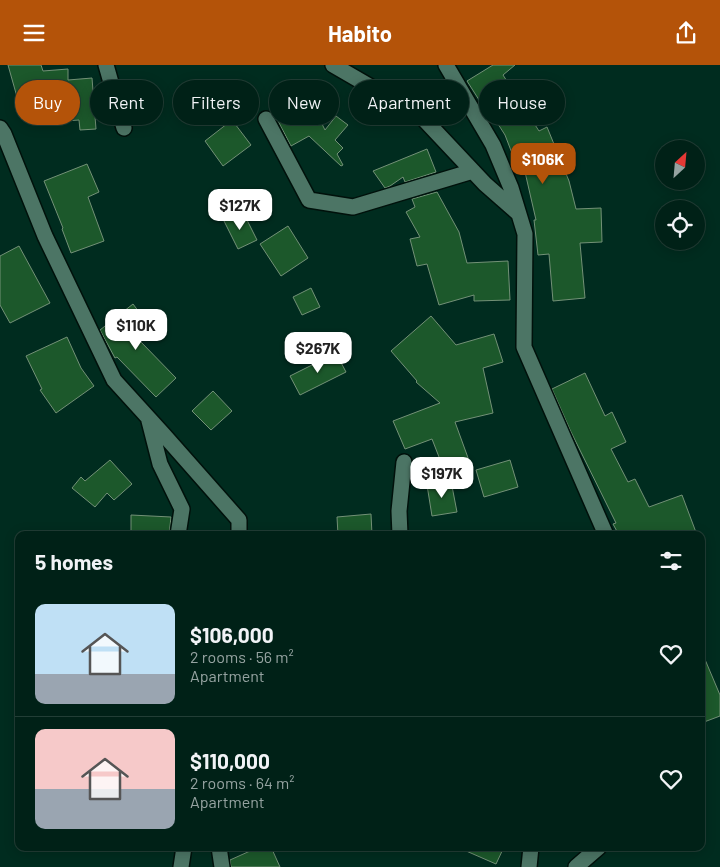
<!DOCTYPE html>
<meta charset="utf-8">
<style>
:root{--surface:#002117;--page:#0a2920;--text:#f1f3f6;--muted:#95a3a1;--line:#223e36;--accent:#b45309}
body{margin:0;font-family:Barlow,sans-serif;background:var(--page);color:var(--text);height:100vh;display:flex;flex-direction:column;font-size:19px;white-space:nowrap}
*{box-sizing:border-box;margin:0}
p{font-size:16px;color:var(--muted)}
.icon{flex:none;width:28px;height:28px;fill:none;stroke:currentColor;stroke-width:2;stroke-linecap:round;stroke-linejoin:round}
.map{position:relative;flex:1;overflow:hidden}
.drawer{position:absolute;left:15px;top:466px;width:690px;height:320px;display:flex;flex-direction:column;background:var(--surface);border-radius:10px;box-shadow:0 2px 12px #0003,0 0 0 1px var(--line)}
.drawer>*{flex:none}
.guide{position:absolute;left:15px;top:15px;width:690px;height:45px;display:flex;gap:10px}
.needle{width:32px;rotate:26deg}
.fabs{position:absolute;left:655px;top:75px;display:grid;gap:10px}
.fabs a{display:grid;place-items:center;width:50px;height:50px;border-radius:50%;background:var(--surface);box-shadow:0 2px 12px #0003,0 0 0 1px var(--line);font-size:25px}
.price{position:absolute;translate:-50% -42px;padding:0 11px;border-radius:10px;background:#fff;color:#222;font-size:16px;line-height:32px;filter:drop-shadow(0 1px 2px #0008)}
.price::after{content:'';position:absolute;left:50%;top:30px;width:15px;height:11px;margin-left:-8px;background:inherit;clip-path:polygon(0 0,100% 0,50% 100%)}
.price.active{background:var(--accent);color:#fff}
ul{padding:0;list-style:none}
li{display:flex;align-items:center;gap:15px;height:125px;padding:0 20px}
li+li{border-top:1px solid var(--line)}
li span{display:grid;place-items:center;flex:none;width:140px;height:100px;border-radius:10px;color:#555}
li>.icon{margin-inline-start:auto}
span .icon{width:60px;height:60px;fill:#fffc;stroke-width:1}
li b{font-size:21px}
h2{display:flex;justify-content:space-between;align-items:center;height:60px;padding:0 20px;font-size:21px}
.pill{padding:0 18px;border-radius:22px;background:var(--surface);box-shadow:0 2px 12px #0003,0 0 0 1px var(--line);font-size:18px;line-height:45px}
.pill.active{background:var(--accent);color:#fff}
header{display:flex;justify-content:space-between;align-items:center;height:65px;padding:0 20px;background:var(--accent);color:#fff;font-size:22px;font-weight:700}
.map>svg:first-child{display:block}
.building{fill:#1c582b;stroke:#739177}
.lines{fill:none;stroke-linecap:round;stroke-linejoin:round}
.minor-casing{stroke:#00110b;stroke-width:18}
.minor{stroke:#4c7565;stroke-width:15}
</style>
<header><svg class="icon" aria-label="menu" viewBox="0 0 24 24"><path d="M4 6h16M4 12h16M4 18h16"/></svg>Habito<svg class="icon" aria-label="share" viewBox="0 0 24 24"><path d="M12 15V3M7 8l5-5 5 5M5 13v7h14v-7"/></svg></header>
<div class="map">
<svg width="720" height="802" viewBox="0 0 720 802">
<rect width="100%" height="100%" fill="#002c1f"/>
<path class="building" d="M 8,0 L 41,0 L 43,6 L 68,4 L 68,15 L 92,13 L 96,64 L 80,65 L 79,55 L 53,57 L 50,29 L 19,39 Z
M 493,0 L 515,0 L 503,10 L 539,66 L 547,62 L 569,116 L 576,144 L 601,143 L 602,177 L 580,178 L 585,233 L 553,236 L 549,189 L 538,190 L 534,155 L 536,155 L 525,107 L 520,109 L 505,70 L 484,37 L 481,38 L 467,16 Z
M 311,37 L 325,65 L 336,51 L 348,60 L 335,75 L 343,83 L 337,89 L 343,100 L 341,101 L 309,71 L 291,81 L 277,54 Z
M 232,55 L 251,80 L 223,101 L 205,76 Z
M 427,84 L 436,107 L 405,117 L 403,112 L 390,121 L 385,123 L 373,106 Z
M 87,99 L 99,127 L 88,132 L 104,176 L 71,188 L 62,164 L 63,163 L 44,116 Z
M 437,127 L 459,167 L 467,198 L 508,196 L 510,235 L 474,236 L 474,230 L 439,240 L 427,199 L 417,201 L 410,174 L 420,172 L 406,147 L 415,142 L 412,134 Z
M 243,147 L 257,175 L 238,184 L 224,156 Z
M 288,161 L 308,193 L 281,211 L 260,179 Z
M 19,181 L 50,238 L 10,258 L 0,240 L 0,191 Z
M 311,223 L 320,242 L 302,250 L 293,232 Z
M 133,239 L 145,255 L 137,262 L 144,271 L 139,275 L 176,313 L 156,332 L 117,292 L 115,293 L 100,265 Z
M 431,251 L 456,280 L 494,269 L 503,297 L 483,303 L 493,348 L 455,357 L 471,401 L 446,410 L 432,374 L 405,384 L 393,356 L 440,338 L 416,317 L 417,316 L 391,286 Z
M 67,272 L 81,303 L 94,321 L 56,348 L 40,325 L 42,324 L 26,291 Z
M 336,288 L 346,307 L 300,330 L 290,311 Z
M 585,308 L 605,351 L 612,347 L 626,377 L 611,384 L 628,417 L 635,414 L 649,442 L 682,430 L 697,470 L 619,470 L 613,459 L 616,458 L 571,367 L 552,324 Z
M 213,326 L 232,346 L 211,365 L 192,346 Z
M 110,395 L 132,419 L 114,435 L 107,428 L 95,442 L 72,423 L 81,412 L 85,416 Z
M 510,395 L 518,422 L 484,432 L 476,405 Z
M 451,416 L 457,447 L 432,451 L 427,420 Z
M 371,449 L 372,470 L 338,470 L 337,452 Z
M 131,450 L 171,452 L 169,470 L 131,470 Z
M 701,585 L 720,630 L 720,651 L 704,657 L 701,649 Z
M 259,782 L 271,782 L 280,802 L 231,802 L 230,795 Z
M 457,782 L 504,782 L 496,799 Z"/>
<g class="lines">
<g class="minor-casing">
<path id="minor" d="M 106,0 L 124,63
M 333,0 L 421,51 L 485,119 L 518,148
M 446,0 L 493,80 L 511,123 L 525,169 L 524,282 L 606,470
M 266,54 L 309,135 L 353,142 L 473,106
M 0,63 L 4,69 L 45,171 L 114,315 L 164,370 L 239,455 L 239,470
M 149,356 L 160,399 L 182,444 L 178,470
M 400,470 L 399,446 L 404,397
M 219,782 L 222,802
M 181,802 L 184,782
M 529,802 L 531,782
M 576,802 L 599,782"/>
</g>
<use href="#minor" class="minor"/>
</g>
</svg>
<div class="fabs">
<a><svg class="needle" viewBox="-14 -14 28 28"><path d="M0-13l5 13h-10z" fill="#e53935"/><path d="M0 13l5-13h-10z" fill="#95a3a1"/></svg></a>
<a><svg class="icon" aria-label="locate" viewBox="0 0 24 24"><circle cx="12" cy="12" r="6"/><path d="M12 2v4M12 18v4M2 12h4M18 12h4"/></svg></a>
</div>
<b class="price active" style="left:543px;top:120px">$106K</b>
<b class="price" style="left:240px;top:166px">$127K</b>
<b class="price" style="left:136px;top:286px">$110K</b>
<b class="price" style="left:318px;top:309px">$267K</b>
<b class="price" style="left:442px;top:434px">$197K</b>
<div class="guide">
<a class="pill active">Buy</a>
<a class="pill">Rent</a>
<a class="pill">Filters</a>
<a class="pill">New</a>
<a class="pill">Apartment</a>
<a class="pill">House</a>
</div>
<section class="drawer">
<h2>5 homes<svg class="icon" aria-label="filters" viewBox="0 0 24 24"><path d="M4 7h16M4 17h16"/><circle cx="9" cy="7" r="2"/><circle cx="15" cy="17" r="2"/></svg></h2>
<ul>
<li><span style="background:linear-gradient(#bfe0f5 70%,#9aa5b1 0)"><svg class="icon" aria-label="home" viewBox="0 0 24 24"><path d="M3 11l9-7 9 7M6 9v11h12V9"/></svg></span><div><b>$106,000</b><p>2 rooms · 56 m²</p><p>Apartment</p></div><svg class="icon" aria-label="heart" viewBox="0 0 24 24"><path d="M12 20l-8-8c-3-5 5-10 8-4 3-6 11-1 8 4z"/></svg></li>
<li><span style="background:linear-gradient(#f6c9c9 60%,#9aa5b1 0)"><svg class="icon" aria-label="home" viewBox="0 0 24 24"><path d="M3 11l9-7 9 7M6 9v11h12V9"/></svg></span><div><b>$110,000</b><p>2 rooms · 64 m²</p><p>Apartment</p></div><svg class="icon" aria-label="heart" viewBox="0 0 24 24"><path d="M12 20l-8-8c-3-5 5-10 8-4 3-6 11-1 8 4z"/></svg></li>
</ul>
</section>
</div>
